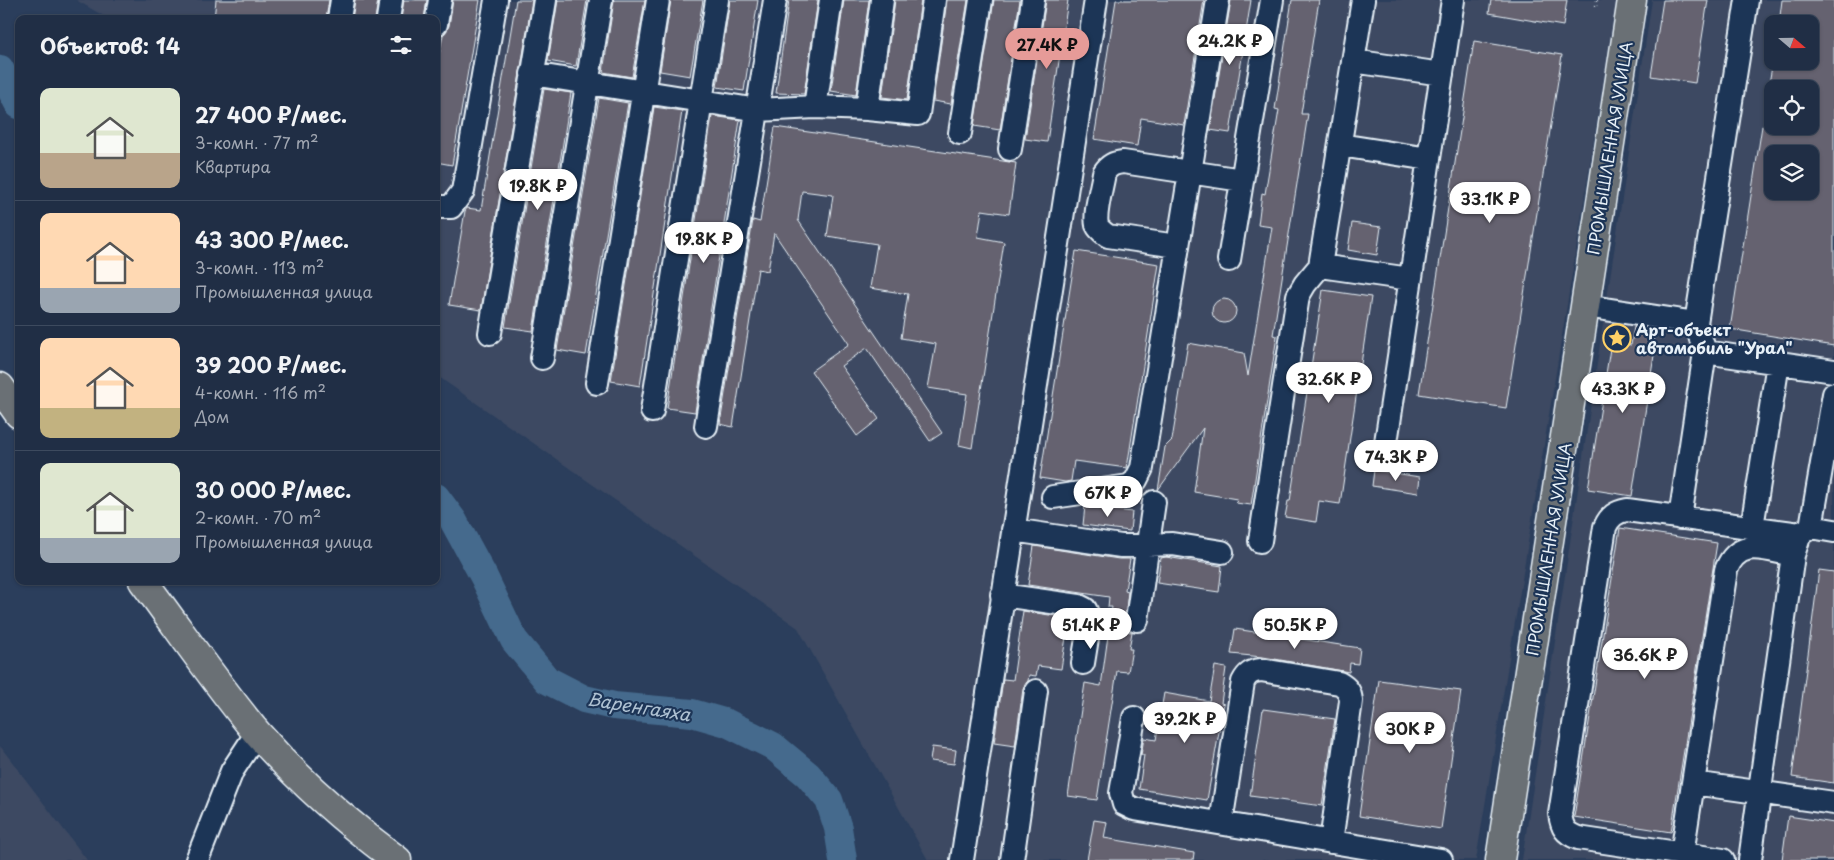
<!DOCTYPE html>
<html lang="ru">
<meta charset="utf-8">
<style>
:root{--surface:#202e45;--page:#2d3a50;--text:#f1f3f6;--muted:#a2a8b3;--line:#3d4a5e;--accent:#e69b98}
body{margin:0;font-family:"Playpen Sans",sans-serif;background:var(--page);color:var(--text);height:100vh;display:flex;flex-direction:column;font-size:19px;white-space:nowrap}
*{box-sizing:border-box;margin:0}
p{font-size:16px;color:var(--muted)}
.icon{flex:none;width:28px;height:28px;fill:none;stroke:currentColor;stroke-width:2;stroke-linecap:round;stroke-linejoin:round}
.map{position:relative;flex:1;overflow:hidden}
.panel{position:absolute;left:15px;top:15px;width:425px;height:570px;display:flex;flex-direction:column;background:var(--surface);border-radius:10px;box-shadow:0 1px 4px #0004,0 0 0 1px var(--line)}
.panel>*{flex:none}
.needle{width:32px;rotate:110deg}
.fabs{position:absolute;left:1764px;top:15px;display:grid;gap:10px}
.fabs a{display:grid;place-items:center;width:55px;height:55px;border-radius:10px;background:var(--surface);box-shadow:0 1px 4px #0004,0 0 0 1px var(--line);font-size:25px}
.price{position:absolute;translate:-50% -42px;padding:0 11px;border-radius:18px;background:#fff;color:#222;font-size:16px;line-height:32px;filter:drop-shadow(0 1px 2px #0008)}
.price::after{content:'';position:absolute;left:50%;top:30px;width:15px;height:11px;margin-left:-8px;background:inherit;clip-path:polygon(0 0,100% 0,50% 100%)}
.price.active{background:var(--accent);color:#111}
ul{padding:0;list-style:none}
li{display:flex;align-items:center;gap:15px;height:125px;padding:0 25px}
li+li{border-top:1px solid var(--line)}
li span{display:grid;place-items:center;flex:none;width:140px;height:100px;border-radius:10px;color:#555}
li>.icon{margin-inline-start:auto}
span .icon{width:60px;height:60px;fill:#fffc;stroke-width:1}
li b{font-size:21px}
h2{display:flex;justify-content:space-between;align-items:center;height:60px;padding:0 25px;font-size:21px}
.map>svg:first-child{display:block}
.built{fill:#3c4962;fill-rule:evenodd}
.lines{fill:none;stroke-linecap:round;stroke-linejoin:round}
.river{stroke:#456b8d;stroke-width:28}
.building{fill:#65626f;stroke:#e8f1f8;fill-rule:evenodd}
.minor-casing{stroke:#e8f1f8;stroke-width:26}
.major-casing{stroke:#e8f1f8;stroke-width:31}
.highway-casing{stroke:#e8f1f8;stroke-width:31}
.path{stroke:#e8f1f8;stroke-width:2.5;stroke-dasharray:1 4;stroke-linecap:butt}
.minor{stroke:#1d3557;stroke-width:22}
.major{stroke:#6a7074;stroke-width:28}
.highway{stroke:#6a7074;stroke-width:28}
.labels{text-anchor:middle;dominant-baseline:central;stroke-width:4.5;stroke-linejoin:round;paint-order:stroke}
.street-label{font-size:16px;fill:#e8f1f8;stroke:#1d3557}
.poi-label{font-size:16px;font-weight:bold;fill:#e8f1f8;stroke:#1d3557;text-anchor:start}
.water-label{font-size:18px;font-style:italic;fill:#afc2d3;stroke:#1d3557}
</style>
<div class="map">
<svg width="1834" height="860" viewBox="0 0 1834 860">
<rect width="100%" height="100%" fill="#2b3e5c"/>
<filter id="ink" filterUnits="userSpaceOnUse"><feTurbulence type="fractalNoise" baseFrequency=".02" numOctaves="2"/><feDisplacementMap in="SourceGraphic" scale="10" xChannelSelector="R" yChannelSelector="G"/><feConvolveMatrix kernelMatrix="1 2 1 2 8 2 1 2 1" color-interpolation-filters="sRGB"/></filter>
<g filter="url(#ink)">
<path class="built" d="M 76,0 L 1617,0 L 1476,860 L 928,860 L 798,628 L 436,375 L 436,19 L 109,19 Z
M 1652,0 L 1834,0 L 1834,860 L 1522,860 ZM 1772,24 L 1810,24 L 1810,61 L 1772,61 ZM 1772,89 L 1810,89 L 1810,126 L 1772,126 ZM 1772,154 L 1810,154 L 1810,191 L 1772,191 Z
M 0,746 L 87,860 L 0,860 Z"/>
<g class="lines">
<path class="river" d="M 0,69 L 19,105
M 436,497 L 453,520 L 484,577 L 514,640 L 547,680 L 584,699 L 614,706 L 692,713 L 727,723 L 773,746 L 808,775 L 829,800 L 838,828 L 843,860"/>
</g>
<path class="building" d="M 216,0 L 329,0 L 326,19 L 214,19 Z
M 355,0 L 378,0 L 375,19 L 352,19 Z
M 404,0 L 427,0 L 424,19 L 401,19 Z
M 453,0 L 480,0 L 452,165 L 436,162 L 436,71 L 443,35 L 449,26 Z
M 516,0 L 532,0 L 481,310 L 449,305 L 465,211 L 467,208 L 481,210 Z
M 558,0 L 587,0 L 576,66 L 548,61 Z
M 614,0 L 645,0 L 632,77 L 603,72 Z
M 671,0 L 703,0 L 690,76 L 660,71 Z
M 730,0 L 758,0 L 744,91 L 717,87 Z
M 789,0 L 818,0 L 804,94 L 776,93 Z
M 844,0 L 869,0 L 856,95 L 831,91 Z
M 895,0 L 921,0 L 907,100 L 882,97 Z
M 947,0 L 968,0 L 951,104 L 933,101 Z
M 994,0 L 1020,0 L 1000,130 L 974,126 Z
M 1046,0 L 1068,0 L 1047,142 L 1025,139 Z
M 1116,0 L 1204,0 L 1184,125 L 1141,118 L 1137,146 L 1094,139 Z
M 1231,0 L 1251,0 L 1230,133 L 1210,130 Z
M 1292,0 L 1319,0 L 1301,114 L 1308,114 L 1273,335 L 1277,336 L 1251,505 L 1236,503 L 1237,499 L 1194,492 L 1203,428 L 1158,490 L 1165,447 L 1172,440 L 1188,343 L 1244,353 L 1248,376 L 1272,227 L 1258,225 L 1262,193 L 1265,194 L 1279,110 L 1275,109 Z
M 1491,0 L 1567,0 L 1563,26 L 1489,13 Z
M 1663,0 L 1708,0 L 1695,83 L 1651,76 Z
M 1782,0 L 1834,0 L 1834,346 L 1730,329 L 1762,126 L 1810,126 L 1810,89 L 1768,89 L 1773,61 L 1810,61 L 1810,24 L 1779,24 ZM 1772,154 L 1810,154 L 1810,191 L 1772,191 Z
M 1474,41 L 1562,55 L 1506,408 L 1419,394 Z
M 544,89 L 571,93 L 533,331 L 505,327 Z
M 599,98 L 628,103 L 586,355 L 557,350 Z
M 654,107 L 682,111 L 640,386 L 611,381 Z
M 712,116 L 740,120 L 695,412 L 667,408 Z
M 775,127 L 1016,163 L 1009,214 L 982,210 L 978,237 L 1004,242 L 972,448 L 959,445 L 967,394 L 928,388 L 936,344 L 901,338 L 908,294 L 870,288 L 877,244 L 827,236 L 833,195 L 802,191 L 798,220 L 942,433 L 930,441 L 867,348 L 841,366 L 879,419 L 857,436 L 811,371 L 849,344 L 774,233 L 768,271 L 758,269 L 733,427 L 720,424 L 753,220 L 760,222 Z
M 1352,223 L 1381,227 L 1377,255 L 1348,250 Z
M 1076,251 L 1159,264 L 1127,468 L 1074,461 L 1071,481 L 1065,482 L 1040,478 Z
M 1323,290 L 1371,297 L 1340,504 L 1319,501 L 1316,522 L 1285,517 L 1288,501 L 1290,501 Z
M1212 311a12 12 0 1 1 24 0a12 12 0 1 1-24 0Z
M 1634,327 L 1655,330 L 1652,348 L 1655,349 L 1632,496 L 1588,489 L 1611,342 L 1631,345 Z
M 1374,470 L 1420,477 L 1418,493 L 1372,486 Z
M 1085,506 L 1132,512 L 1130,531 L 1083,525 Z
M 1620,528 L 1717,543 L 1671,832 L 1574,817 Z
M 1034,546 L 1119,559 L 1130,559 L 1125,590 L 1128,591 L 1124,631 L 1132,632 L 1129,649 L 1132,649 L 1128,672 L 1117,671 L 1097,800 L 1068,796 L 1085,683 L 1101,686 L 1112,607 L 1108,607 L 1109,597 L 1028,585 Z
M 1166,557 L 1222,566 L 1219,592 L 1157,583 L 1161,558 Z
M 1819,570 L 1834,572 L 1834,783 L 1792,777 Z
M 1023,611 L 1069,618 L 1061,669 L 1038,666 L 1036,676 L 1029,675 L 1028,681 L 1023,689 L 1015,746 L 994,743 L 1003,679 L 1013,680 Z
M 1235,629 L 1360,648 L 1358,664 L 1350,663 L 1349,672 L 1263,657 L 1231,654 Z
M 1215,666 L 1226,668 L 1221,703 L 1224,704 L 1207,800 L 1139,789 L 1144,755 L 1141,755 L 1144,738 L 1156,740 L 1164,693 L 1209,701 Z
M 1379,680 L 1461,691 L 1441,829 L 1359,816 Z
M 1263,709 L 1335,719 L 1322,806 L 1250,796 Z
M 932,747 L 956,750 L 954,764 L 930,761 Z
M 1788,816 L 1834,823 L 1834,860 L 1782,860 Z
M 1094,820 L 1107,822 L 1104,838 L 1194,853 L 1193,860 L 1087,860 Z"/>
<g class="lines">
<g class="minor-casing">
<path id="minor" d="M 1363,0 L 1320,266 L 1410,279
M 1747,0 L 1696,323 L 1705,352 L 1834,371
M 339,19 L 342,0
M 388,19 L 391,0
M 436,24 L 440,0
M 1353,61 L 1442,74
M 532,74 L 758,110 L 815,107 L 867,109 L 918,114 L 934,0
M 815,107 L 831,0
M 867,109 L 882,0
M 960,133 L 981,0
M 1340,145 L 1429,159
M 1010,149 L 1033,0
M 436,207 L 451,207 L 463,191 L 496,0
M 1177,246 L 1108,236 C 1104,233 1099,230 1097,225 C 1094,213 1102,186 1104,173 C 1109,165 1114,163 1123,162 L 1242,180
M 1229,260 L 1272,0
M 1585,306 L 1696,323
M 490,333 L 545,0
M 542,358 L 601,0
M 597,383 L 658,0
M 652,411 L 717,0
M 706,426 L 775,0
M 1385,449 L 1453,0
M 1053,497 L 1129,486 L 1136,480 L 1142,468 L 1218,0
M 1680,518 L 1705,352
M 1752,527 L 1778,363
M 1811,527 L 1834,531
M 1013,530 L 1121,546 L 1172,544 L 1222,552
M 1260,541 L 1298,296 L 1305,284 L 1320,266
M 1002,595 L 1079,606 L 1085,609 L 1090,620 L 1083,663
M 1137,620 L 1154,502
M 1134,718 L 1121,793 L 1124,804 L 1134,809 L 1441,860
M 1693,783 L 1834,803
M 1221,823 L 1243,682 C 1247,674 1251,671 1261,670 L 1339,683 C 1348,688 1350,692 1351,701 L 1331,842
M 1682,854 L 1726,570 C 1739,537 1765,550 1793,555
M 197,860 L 232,771 L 257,733
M 962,860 L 1096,0
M 1012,860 L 1036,691
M 1723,860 L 1578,838 C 1565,833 1562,828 1560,814 L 1605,527 C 1610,516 1616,512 1627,510 L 1800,534
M 1750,860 L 1793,555 L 1800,534 L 1811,527 L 1834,394"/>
</g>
<g class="major-casing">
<path id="major" d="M 1500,860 L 1632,0"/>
</g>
<g class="highway-casing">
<path id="highway" d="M 0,387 L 19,414
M 143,581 C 181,632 217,685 257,733 C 298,780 347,823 397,860"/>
</g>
<path class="path" d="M 1596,6 L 1597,0"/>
<use href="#minor" class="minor"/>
<use href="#major" class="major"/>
<use href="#highway" class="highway"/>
</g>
</g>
<defs>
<g id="sight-ring" transform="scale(1.4375)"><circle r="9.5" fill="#1d3557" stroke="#ffd166" stroke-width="1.5"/><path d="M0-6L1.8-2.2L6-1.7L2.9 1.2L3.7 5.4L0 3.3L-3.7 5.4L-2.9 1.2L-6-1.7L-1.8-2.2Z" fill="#ffd166"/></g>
</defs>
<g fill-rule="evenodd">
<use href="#sight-ring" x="1617" y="338"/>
</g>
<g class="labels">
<g class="street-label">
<text transform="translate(1609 148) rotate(-81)">ПРОМЫШЛЕННАЯ УЛИЦА</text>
<text transform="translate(1548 549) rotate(-81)">ПРОМЫШЛЕННАЯ УЛИЦА</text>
</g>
<g class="poi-label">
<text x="1636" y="329">Арт-объект<tspan x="1636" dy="18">автомобиль "Урал"</tspan></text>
</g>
<g class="water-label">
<text transform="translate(639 706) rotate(9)">Варенгаяха</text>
</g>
</g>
</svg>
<div class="fabs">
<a><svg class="needle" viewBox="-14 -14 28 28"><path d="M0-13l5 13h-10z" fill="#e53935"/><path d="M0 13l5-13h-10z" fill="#a2a8b3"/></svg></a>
<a><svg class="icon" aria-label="locate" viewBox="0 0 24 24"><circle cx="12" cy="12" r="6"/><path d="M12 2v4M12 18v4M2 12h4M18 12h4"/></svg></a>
<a><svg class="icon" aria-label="layers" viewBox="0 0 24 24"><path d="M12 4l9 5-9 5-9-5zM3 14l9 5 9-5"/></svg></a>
</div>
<b class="price" style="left:1230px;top:66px">24.2K ₽</b>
<b class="price active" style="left:1047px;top:70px">27.4K ₽</b>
<b class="price" style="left:538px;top:211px">19.8K ₽</b>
<b class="price" style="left:1490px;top:224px">33.1K ₽</b>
<b class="price" style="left:704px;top:264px">19.8K ₽</b>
<b class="price" style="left:1329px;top:404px">32.6K ₽</b>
<b class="price" style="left:1623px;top:414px">43.3K ₽</b>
<b class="price" style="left:1396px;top:482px">74.3K ₽</b>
<b class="price" style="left:1108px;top:518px">67K ₽</b>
<b class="price" style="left:1091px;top:650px">51.4K ₽</b>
<b class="price" style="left:1295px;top:650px">50.5K ₽</b>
<b class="price" style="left:1645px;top:680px">36.6K ₽</b>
<b class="price" style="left:1185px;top:744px">39.2K ₽</b>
<b class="price" style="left:1410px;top:754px">30K ₽</b>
<section class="panel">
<h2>Объектов: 14<svg class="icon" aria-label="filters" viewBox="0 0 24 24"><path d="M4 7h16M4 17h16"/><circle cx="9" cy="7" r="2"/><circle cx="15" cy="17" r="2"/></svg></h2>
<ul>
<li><span style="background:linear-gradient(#dfe7d0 65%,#b9a48a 0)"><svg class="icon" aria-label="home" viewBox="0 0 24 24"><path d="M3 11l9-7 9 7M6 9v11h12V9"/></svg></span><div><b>27 400 ₽/мес.</b><p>3-комн. · 77 m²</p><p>Квартира</p></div></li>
<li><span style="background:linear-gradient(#ffd9b3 75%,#9aa5b1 0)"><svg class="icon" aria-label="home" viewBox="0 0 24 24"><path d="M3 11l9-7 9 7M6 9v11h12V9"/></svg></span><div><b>43 300 ₽/мес.</b><p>3-комн. · 113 m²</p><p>Промышленная улица</p></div></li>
<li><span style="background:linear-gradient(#ffd9b3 70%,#c2b280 0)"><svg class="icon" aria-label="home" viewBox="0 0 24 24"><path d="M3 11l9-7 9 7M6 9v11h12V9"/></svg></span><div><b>39 200 ₽/мес.</b><p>4-комн. · 116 m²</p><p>Дом</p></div></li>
<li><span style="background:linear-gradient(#dfe7d0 75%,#9aa5b1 0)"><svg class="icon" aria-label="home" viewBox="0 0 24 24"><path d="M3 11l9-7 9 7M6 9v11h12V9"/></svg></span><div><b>30 000 ₽/мес.</b><p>2-комн. · 70 m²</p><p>Промышленная улица</p></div></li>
</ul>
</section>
</div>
